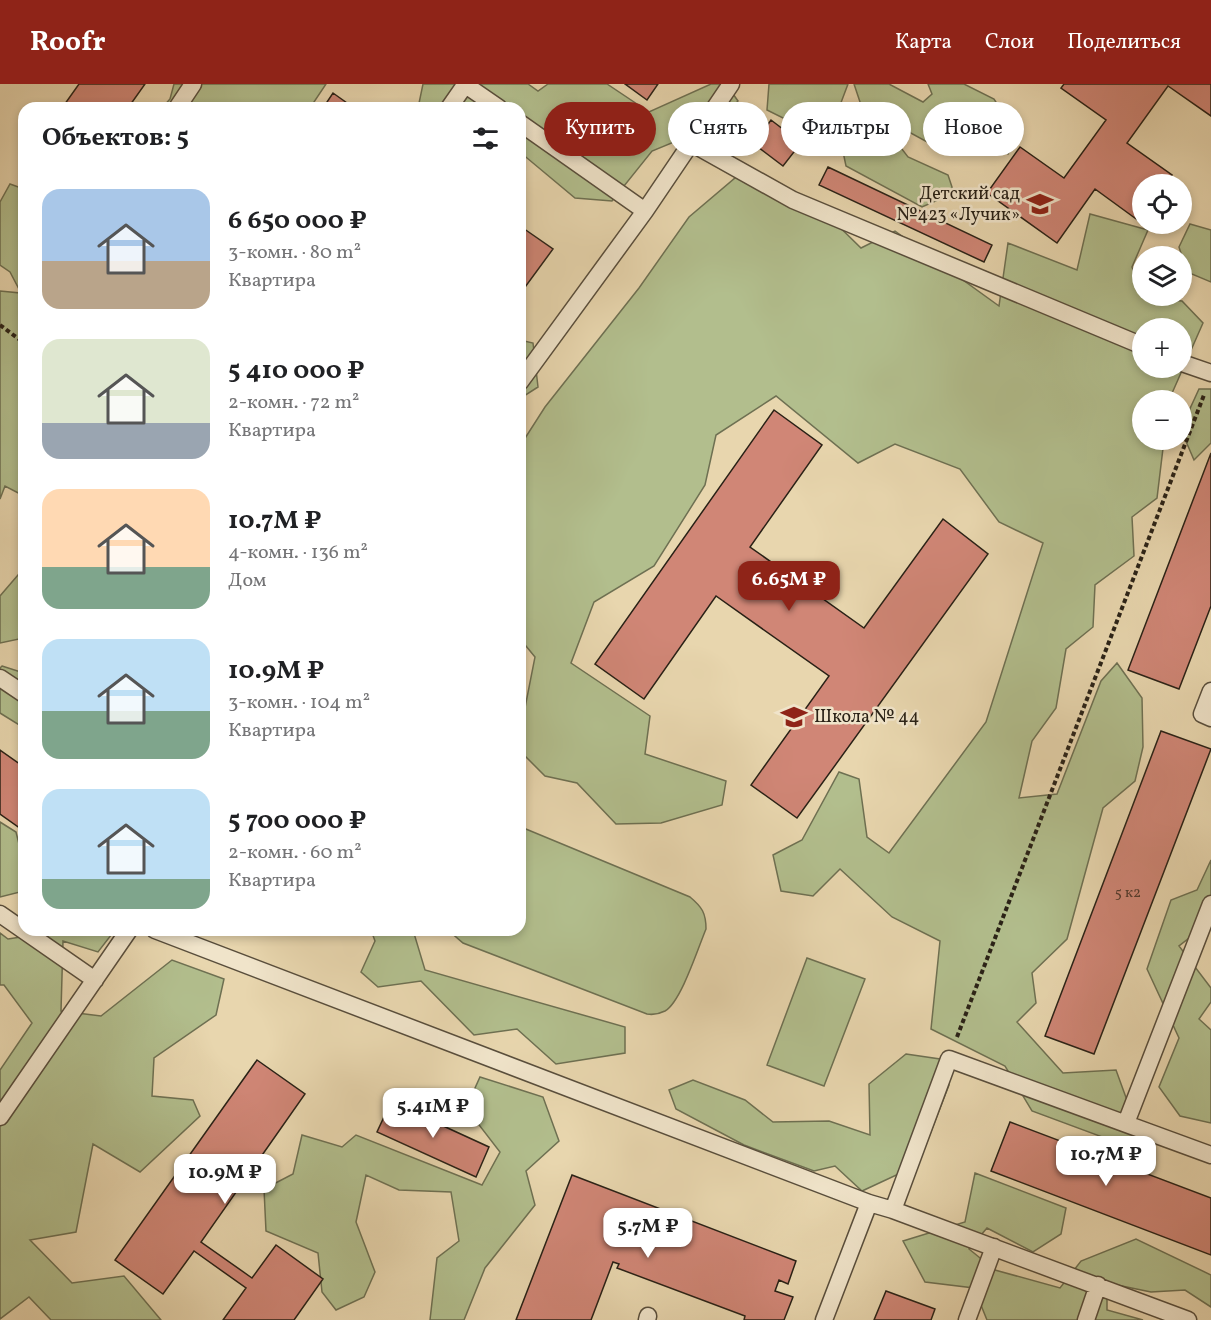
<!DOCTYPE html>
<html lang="ru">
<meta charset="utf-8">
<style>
:root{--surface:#fff;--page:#f2f2f2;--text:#202124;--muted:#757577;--accent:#8f2418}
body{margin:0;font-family:Vollkorn,serif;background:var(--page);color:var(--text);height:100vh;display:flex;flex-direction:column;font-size:22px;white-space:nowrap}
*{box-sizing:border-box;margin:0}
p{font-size:20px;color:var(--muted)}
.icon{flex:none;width:33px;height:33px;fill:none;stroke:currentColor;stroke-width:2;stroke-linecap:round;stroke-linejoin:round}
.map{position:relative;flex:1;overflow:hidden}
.drawer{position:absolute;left:18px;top:18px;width:508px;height:834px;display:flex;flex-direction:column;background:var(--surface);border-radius:18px;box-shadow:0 3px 9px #0003}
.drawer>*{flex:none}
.banner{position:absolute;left:544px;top:18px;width:570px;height:54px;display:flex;gap:12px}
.controls{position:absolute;left:1132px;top:90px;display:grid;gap:12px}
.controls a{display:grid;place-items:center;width:60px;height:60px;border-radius:50%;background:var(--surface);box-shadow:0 3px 9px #0003;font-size:30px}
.price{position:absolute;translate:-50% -51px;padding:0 14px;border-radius:12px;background:#fff;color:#222;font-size:20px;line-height:39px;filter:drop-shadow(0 2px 3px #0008)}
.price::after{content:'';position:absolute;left:50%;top:36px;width:18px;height:14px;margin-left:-9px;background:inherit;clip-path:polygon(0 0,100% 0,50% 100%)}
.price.on{background:var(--accent);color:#fff}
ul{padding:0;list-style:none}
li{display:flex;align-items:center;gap:18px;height:150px;padding:0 24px}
li span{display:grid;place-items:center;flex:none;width:168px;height:120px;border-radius:18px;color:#555}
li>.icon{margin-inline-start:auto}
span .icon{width:72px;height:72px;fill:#fffc;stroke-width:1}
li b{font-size:26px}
h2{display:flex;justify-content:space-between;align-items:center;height:72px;padding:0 24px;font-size:26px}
.tag{padding:0 21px;border-radius:27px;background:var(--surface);box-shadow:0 3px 9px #0003;font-size:21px;line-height:54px}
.tag.on{background:var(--accent);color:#fff}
header{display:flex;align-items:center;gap:36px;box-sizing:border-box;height:84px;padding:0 30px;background:var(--accent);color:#fff}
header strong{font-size:28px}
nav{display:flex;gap:33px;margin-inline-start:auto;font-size:21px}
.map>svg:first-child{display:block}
.green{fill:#b2be8d;stroke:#6e7052;stroke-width:1.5;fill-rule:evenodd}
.building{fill:#d08676;stroke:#292116;stroke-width:1.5}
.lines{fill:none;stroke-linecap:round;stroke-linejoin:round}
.lane-casing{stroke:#594e3c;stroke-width:19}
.path{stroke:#292116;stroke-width:4;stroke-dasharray:4.5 3;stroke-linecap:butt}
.lane{stroke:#f0e4ca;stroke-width:16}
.labels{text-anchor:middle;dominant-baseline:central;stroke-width:5;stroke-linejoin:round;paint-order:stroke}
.number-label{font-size:15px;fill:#533a2e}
.poi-label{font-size:18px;fill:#292116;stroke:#f0e4ca;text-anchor:end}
</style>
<header>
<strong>Roofr</strong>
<nav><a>Карта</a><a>Слои</a><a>Поделиться</a></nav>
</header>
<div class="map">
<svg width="1211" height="1236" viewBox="0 0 1211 1236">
<rect width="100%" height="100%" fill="#e8d6ae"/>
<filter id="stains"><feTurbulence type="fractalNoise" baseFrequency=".00333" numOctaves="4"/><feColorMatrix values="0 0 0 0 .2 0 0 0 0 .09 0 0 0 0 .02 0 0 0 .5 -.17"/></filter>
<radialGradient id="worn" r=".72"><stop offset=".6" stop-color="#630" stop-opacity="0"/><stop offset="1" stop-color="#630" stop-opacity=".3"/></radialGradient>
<path class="green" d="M 174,0 L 326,0 L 310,24 L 162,24 L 170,15 Z
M 423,0 L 528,0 L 538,7 L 548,0 L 607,0 L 649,28 L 711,0 L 726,0 L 738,17 L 715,41 L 652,67 L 612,117 L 575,114 L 521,69 L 520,24 L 418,24 Z
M 769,0 L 848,0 L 839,24 L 795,40 L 767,26 Z
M 854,0 L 889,0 L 923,18 L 932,10 L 928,0 L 964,0 L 994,15 L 1018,52 L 1008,70 L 942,28 L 929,59 L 874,29 L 908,73 L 948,91 L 954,109 L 922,123 L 846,82 L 837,39 L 862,24 Z
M 748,83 L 814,118 L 861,164 L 895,147 L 999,222 L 1008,159 L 1077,186 L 1090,130 L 1148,146 L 1132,183 L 1144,214 L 1182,217 L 1203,239 L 1169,316 L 1143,316 L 1143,356 L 1164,356 L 1157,414 L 1132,433 L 1134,472 L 1095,501 L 1093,543 L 1066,565 L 1056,624 L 1032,657 L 1019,714 L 1057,710 L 1101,597 L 1117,579 L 1142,614 L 1143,663 L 1135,697 L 1103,724 L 1067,855 L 1032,889 L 1036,919 L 1017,938 L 1063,989 L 1116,986 L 1140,1052 L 1129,1063 L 1032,1027 L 1005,982 L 931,945 L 940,857 L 892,833 L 840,785 L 813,812 L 781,807 L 773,771 L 802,756 L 839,688 L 859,695 L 867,753 L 889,769 L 986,638 L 1043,459 L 999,438 L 960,385 L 895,360 L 858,379 L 776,312 L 716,351 L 705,401 L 654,482 L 594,518 L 571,579 L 650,632 L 645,670 L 726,697 L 722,721 L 661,739 L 616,740 L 577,699 L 545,692 L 521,668 L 521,644 L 535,573 L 521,556 L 520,362 L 545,323 L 639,204 L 689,133 ZM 1143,244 L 1182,244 L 1182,284 L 1143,284 Z
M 10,100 L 24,105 L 24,412 L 5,402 L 0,415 L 0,207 L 21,209 L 10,188 L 0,181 L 0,118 Z
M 1190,140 L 1211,146 L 1211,198 L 1187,188 L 1179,163 Z
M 520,256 L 533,259 L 538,303 L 521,314 Z
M 1199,305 L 1211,305 L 1211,359 L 1194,376 L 1182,348 L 1182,342 Z
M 24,484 L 24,554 L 0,559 L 0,512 Z
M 2,582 L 24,589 L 24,644 L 0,629 L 0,584 Z
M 0,738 L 16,748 L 24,780 L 24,807 L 0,813 Z
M 521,743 L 690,813 C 702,823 706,829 706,845 C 698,864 681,918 665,927 C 659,930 653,931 647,930 L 463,859 L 448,846 L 520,846 Z
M 1211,776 L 1211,837 L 1179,862 L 1211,904 L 1211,918 L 1199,935 L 1211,946 L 1211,1039 L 1180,1032 L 1159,1003 L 1179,954 L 1147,885 L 1171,816 L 1197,806 Z
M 53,846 L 115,846 L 98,868 L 63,857 L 61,927 L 101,932 L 172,876 L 224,895 L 216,931 L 154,974 L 152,1012 L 193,1016 L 200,1032 L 140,1088 L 93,1060 L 76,1148 L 30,1156 L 72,1199 L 124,1192 L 161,1236 L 51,1236 L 29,1213 L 0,1235 L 0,986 L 32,939 L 4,901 L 0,901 L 0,849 L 8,855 L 53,848 Z
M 371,846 L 413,846 L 425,886 L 625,943 L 625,969 L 556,980 L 517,945 L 474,951 L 421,897 L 378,903 L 361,888 L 375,857 Z
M 807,874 L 865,895 L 824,1002 L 767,981 Z
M 906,970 L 940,975 L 949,1001 L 918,1081 L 862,1107 L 835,1082 L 814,1087 L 744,1061 L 676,1025 L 669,1006 L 693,996 L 745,1016 L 773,1038 L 829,1037 L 870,1051 L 869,1000 Z
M 480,993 L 543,1013 L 559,1057 L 526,1087 L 535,1121 L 485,1184 L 464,1236 L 430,1236 L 437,1174 L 459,1157 L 451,1108 L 399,1106 L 366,1091 L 356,1138 L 375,1188 L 364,1213 L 336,1226 L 322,1208 L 318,1169 L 266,1147 L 264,1105 L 293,1090 L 302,1051 L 342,1063 L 356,1051 L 482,1101 L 500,1068 L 466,1024 Z
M 975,1089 L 1066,1124 L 1061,1150 L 1033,1168 L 987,1144 L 969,1165 L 995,1186 L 1060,1204 L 1081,1177 L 1136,1155 L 1211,1191 L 1211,1223 L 1185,1206 L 1151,1208 L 1107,1199 L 1107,1226 L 1143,1236 L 987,1236 L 974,1204 L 925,1198 L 903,1157 L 965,1138 Z"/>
<path class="building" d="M 79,0 L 145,0 L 128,24 L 62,24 Z
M 625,0 L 658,0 L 647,16 Z
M 1064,0 L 1211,0 L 1211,32 L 1168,2 L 1127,59 L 1172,91 L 1165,100 L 1143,100 L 1143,132 L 1139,137 L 1095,105 L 1057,159 L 987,109 L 1020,63 L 1064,94 L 1106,36 L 1061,4 Z
M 333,9 L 354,24 L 323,24 Z
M 771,36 L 801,59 L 783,82 L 754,60 Z
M 828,83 L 992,161 L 984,178 L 819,101 Z
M 520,142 L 553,165 L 520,210 Z
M 774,326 L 822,361 L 750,463 L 864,544 L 943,435 L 988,470 L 797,734 L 751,701 L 829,592 L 716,512 L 644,615 L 595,580 Z
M 1211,369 L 1211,522 L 1179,605 L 1128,586 Z
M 1161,647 L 1211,665 L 1094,970 L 1045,952 Z
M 0,666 L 24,683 L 24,747 L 0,730 Z
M 257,976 L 305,1010 L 201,1158 L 252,1194 L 276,1161 L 323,1195 L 294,1236 L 223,1236 L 246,1204 L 194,1167 L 163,1210 L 115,1176 Z
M 391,1018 L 489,1063 L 476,1093 L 377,1048 Z
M 1010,1038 L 1211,1114 L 1211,1171 L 991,1087 Z
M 572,1091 L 796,1177 L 788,1200 L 779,1196 L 775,1207 L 793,1213 L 784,1236 L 744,1236 L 745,1232 L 617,1184 L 619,1180 L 613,1178 L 591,1236 L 516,1236 Z
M 886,1207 L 935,1225 L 931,1236 L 874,1236 Z"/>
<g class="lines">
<g class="lane-casing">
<path id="lane" d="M 464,0 L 499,24
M 177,24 L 193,0
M 449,24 L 465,1
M 520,39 L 645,127
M 691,59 L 793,116 L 1143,262
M 1182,279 L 1211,289
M 520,298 L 645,127 L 731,0
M 0,594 L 24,610
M 1211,607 L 1202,630 L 1211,634
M 0,830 L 95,896
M 155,846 L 869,1119 L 893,1126 L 1188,1236
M 0,1033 L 129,846
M 1126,1039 L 1211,820
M 893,1126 L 949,975 L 1211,1071
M 647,1236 L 648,1232
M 824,1236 L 869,1119
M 967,1236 L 994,1163
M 1086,1236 L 1098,1201"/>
</g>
<path class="path" d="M 0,241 L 24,259
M 957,953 L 1204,311"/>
<use href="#lane" class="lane"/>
</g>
<defs>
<g id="school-bare" transform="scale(2.07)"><path d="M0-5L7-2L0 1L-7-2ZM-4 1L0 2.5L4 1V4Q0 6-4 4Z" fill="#8f2418" stroke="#f0e4ca" stroke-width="2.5" paint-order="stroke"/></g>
</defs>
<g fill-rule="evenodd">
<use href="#school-bare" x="1040" y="120"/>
<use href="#school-bare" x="794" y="633"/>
</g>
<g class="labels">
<g class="number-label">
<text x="1128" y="809">5 к2</text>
</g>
<g class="poi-label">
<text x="1020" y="110">Детский сад<tspan x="1020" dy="21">№423 «Лучик»</tspan></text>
<text x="814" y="633" text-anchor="start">Школа № 44</text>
</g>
</g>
<rect width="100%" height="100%" filter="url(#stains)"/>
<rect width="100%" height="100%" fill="url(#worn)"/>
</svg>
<div class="controls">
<a><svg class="icon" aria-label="locate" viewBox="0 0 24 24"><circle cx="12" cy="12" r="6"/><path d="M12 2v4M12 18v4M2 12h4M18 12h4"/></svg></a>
<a><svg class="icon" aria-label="layers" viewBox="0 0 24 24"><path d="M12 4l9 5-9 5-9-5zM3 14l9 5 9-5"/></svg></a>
<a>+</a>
<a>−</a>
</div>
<b class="price on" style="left:789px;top:528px">6.65M ₽</b>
<b class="price" style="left:433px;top:1055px">5.41M ₽</b>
<b class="price" style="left:1106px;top:1103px">10.7M ₽</b>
<b class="price" style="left:225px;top:1121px">10.9M ₽</b>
<b class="price" style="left:648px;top:1175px">5.7M ₽</b>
<div class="banner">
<a class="tag on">Купить</a>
<a class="tag">Снять</a>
<a class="tag">Фильтры</a>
<a class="tag">Новое</a>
</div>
<section class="drawer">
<h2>Объектов: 5<svg class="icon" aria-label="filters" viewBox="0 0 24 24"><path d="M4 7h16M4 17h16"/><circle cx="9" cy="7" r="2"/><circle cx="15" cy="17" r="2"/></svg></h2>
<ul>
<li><span style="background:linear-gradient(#a9c7e8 60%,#b9a48a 0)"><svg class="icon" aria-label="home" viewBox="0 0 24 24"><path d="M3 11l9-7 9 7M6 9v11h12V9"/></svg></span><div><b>6 650 000 ₽</b><p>3-комн. · 80 m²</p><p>Квартира</p></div></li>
<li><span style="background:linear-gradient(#dfe7d0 70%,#9aa5b1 0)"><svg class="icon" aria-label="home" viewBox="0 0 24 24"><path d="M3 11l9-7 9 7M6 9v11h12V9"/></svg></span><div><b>5 410 000 ₽</b><p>2-комн. · 72 m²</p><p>Квартира</p></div></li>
<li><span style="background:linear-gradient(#ffd9b3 65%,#7fa58c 0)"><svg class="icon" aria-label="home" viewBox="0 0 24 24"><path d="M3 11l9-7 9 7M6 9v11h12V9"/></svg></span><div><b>10.7M ₽</b><p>4-комн. · 136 m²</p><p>Дом</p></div></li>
<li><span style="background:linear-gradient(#bfe0f5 60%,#7fa58c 0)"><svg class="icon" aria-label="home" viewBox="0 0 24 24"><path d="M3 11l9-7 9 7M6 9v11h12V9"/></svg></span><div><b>10.9M ₽</b><p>3-комн. · 104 m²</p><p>Квартира</p></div></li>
<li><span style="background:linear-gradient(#bfe0f5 75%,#7fa58c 0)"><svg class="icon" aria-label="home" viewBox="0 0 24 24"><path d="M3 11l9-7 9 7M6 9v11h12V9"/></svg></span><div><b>5 700 000 ₽</b><p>2-комн. · 60 m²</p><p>Квартира</p></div></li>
</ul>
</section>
</div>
